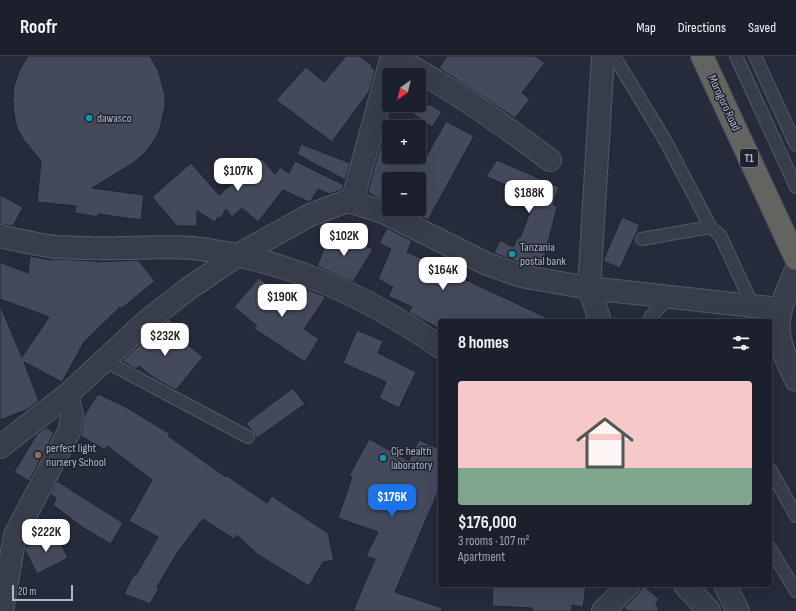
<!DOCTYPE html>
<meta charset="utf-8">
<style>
:root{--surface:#1c202c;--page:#252834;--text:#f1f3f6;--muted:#a0a3a9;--line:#3a3e48;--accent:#1a73e8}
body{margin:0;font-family:"Sofia Sans Condensed",sans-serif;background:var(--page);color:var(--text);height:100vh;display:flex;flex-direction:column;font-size:15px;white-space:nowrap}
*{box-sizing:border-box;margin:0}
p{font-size:13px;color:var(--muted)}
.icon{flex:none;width:22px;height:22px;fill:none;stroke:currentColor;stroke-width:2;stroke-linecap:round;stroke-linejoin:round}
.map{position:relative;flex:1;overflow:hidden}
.sheet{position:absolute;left:438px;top:263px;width:334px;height:268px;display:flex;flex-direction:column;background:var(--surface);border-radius:4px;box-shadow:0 4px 16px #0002,0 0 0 1px var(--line)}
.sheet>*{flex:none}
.needle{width:26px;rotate:214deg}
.controls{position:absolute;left:382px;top:12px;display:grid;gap:8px}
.controls a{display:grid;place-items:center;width:44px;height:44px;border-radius:4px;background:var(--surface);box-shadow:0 4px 16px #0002,0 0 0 1px var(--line);font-size:20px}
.scale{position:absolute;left:12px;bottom:10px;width:61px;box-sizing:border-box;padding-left:4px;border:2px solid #b4b8c6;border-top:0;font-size:11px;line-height:14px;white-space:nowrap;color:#b4b8c6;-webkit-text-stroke:3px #1d2230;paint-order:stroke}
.price{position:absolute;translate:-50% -34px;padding:0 9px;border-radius:8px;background:#fff;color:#222;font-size:13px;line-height:26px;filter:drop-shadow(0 1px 2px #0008)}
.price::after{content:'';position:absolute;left:50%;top:24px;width:12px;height:9px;margin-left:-6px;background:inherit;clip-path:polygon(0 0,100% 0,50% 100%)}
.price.on{background:var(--accent);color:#fff}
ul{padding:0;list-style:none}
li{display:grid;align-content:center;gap:8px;height:212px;padding:0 20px}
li+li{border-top:1px solid var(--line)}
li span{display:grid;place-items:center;height:124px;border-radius:4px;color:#555}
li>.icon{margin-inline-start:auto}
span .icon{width:72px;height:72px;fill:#fffc;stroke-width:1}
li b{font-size:17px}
h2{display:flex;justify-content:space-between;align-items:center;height:48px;padding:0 20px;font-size:17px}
header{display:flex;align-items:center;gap:24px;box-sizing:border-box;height:56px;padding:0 20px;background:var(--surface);border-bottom:1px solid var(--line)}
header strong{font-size:19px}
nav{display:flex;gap:22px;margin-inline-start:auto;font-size:14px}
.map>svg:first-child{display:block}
.building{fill:#444a5c;stroke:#1f2432}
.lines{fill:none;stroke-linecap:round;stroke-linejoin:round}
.service-casing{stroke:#535866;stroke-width:14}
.minor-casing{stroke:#535866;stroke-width:24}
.tertiary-casing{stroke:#535866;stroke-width:24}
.trunk-casing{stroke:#434856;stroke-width:24}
.service{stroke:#383d4b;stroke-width:12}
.minor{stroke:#383d4b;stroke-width:22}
.tertiary{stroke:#383d4b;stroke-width:22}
.trunk{stroke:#636360;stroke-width:22}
.culture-dot{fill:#0f9aa8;stroke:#1d2230;stroke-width:1.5}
.education-dot{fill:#8d6e63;stroke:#1d2230;stroke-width:1.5}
.labels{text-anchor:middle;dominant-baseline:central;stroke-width:3;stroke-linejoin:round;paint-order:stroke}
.shield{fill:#1d2230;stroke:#878b99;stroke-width:1}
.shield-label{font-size:11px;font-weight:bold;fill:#b4b8c6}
.street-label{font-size:12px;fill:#b4b8c6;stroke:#1d2230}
.poi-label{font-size:12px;fill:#b4b8c6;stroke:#1d2230;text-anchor:start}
</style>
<header>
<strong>Roofr</strong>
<nav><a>Map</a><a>Directions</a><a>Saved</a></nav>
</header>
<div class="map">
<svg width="796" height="555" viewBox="0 0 796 555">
<rect width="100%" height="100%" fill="#252b3b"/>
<path class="building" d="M 28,0 L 150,0 L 158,14 L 165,39 L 165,51 L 159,76 L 151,89 L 144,98 L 133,107 L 92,132 L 144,139 L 141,164 L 98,158 L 98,161 L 75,157 L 76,150 L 37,146 L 41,105 L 23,83 L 17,72 L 14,58 L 13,44 L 14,30 L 20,13 Z
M 346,0 L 359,0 L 372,9 L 371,11 L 375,14 L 370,34 L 332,86 L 276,44 L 306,11 L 324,26 Z
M 447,0 L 535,0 L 545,7 L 522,37 L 530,43 L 515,62 L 439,12 Z
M 400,49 L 431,49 L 442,56 L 432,71 Z
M 446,65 L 474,80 L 428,164 L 405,153 L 419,153 L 419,123 L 389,123 L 389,145 L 376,141 L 368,136 L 383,80 L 389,83 L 389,101 L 419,101 L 419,100 L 425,103 Z
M 301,88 L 350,107 L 345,124 L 297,98 Z
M 262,103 L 275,118 L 280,111 L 289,117 L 295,105 L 344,129 L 342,134 L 329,138 L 318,133 L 311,145 L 309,146 L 283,134 L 258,166 L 242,152 L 232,161 L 226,153 L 221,162 L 218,161 L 215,166 L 197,155 L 197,170 L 177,170 L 152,141 L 191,107 L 219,139 Z
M 497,104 L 559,131 L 553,148 L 557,151 L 542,211 L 534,210 L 526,205 L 524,208 L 494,197 L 500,184 L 513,191 L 518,181 L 520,182 L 535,143 L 486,120 Z
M 0,139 L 23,151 L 13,170 L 0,168 Z
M 622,161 L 640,169 L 620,212 L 603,205 Z
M 387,172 L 412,185 L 407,196 L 431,207 L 429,210 L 462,227 L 464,223 L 554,265 L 440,265 L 440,273 L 412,258 L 409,256 L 412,251 L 388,240 L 393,231 L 378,223 L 391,193 L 379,187 Z
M 331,176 L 373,193 L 353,226 L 317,210 Z
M 30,200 L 51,204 L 51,203 L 96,205 L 95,206 L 138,204 L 155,225 L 121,253 L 120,251 L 84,286 L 62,326 L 24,306 L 39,345 L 28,353 L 0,364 L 0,249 L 22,301 L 49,261 L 0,243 L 0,206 L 28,217 Z
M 259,222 L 297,252 L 309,234 L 326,241 L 304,273 L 319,283 L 305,306 L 253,272 L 257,270 L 234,251 Z
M 169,263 L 177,271 L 172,276 L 203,301 L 176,334 L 154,322 L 139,310 L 136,313 L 122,305 L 156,274 Z
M 357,274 L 383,285 L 378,297 L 416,316 L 399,352 L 379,342 L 386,326 L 343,307 Z
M 293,332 L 305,348 L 257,382 L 246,367 Z
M 98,338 L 126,351 L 170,378 L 168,380 L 226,421 L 227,420 L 267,447 L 272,440 L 328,477 L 334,504 L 323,506 L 309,530 L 257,498 L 237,479 L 234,483 L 203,463 L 177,497 L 157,531 L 159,532 L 150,548 L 124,538 L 134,518 L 136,519 L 158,481 L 129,465 L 152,424 L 107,390 L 105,394 L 81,380 L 84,360 Z
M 46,371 L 54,377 L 29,425 L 14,416 L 37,378 Z
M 369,383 L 409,405 L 419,384 L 440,393 L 440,431 L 395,536 L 442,552 L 442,555 L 353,555 L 375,503 L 366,500 L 378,476 L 338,462 L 352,421 L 349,420 Z
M 57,425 L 123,467 L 111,488 L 85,473 L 53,449 L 56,442 L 50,438 Z
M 55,477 L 68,502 L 37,518 L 25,494 L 26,491 Z
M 493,529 L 586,529 L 583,551 L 572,549 L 572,555 L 532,555 L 532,552 L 492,550 Z
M 641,529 L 643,529 L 659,543 L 656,547 L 659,555 L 628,555 L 624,552 L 638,538 L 641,533 Z"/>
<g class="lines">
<g class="service-casing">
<path id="service" d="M 614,0 L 665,84 L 711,172
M 736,0 L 796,131
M 755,0 L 796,89
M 642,183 L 705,172 L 711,172 L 720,179 L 753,250
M 649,265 L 651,260 L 670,241
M 105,305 L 248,381
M 770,413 L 796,460
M 770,492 L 796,535"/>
</g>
<g class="minor-casing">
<path id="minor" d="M 352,146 L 392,0 C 448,30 500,66 550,104
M 0,180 C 18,184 38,189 56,191 C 78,192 101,193 123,192 C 144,192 172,190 193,192 C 285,203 364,238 440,291
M 600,265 L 589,232 L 603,0
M 0,391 L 67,339 L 148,264 L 188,233 L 238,199 L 310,159 L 345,146 L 352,146 L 383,156 L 487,208 L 521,220 L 589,232 L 780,253
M 685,529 L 709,555
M 725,529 L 738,555
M 2,555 L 15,479 L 69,376 L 72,359 L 67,339
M 603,555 L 629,529"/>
</g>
<g class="tertiary-casing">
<path id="tertiary" d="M 796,214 C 774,264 772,275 796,324"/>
</g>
<g class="trunk-casing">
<path id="trunk" d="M 702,0 L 796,203"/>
</g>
<use href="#service" class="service"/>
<use href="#minor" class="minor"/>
<use href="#tertiary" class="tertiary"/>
<use href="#trunk" class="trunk"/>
</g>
<g class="culture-dot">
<circle cx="89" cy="62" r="4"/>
<circle cx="512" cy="198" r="4"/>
<circle cx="383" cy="402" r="4"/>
</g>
<circle class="education-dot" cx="38" cy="399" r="4"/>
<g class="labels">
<rect class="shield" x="740" y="93" width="18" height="18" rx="3"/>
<g class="shield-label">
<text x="749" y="102">T1</text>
</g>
<g class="street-label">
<text transform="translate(724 47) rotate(65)">Morogoro Road</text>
</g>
<g class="poi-label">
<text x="97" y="62">dawasco</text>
<text x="520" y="191">Tanzania<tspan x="520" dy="14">postal bank</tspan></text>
<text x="46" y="392">perfect light<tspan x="46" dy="14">nursery School</tspan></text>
<text x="391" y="395">Cjc health<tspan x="391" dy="14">laboratory</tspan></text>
</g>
</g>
</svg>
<div class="controls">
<a><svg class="needle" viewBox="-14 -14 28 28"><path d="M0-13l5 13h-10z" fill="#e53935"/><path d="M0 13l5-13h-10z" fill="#a0a3a9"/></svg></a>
<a>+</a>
<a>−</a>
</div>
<div class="scale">20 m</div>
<b class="price" style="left:238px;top:136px">$107K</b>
<b class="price" style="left:529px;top:158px">$188K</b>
<b class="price" style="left:344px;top:201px">$102K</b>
<b class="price" style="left:443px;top:235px">$164K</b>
<b class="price" style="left:282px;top:262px">$190K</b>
<b class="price" style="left:165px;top:301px">$232K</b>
<b class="price on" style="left:392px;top:462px">$176K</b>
<b class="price" style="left:46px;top:497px">$222K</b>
<section class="sheet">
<h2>8 homes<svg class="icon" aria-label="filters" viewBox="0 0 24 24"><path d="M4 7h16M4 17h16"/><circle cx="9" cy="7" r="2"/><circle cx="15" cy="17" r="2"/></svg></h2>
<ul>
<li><span style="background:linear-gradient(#f6c9c9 70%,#7fa58c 0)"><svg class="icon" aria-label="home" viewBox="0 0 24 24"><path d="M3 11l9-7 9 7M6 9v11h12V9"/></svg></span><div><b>$176,000</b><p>3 rooms · 107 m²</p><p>Apartment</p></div></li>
</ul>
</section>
</div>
